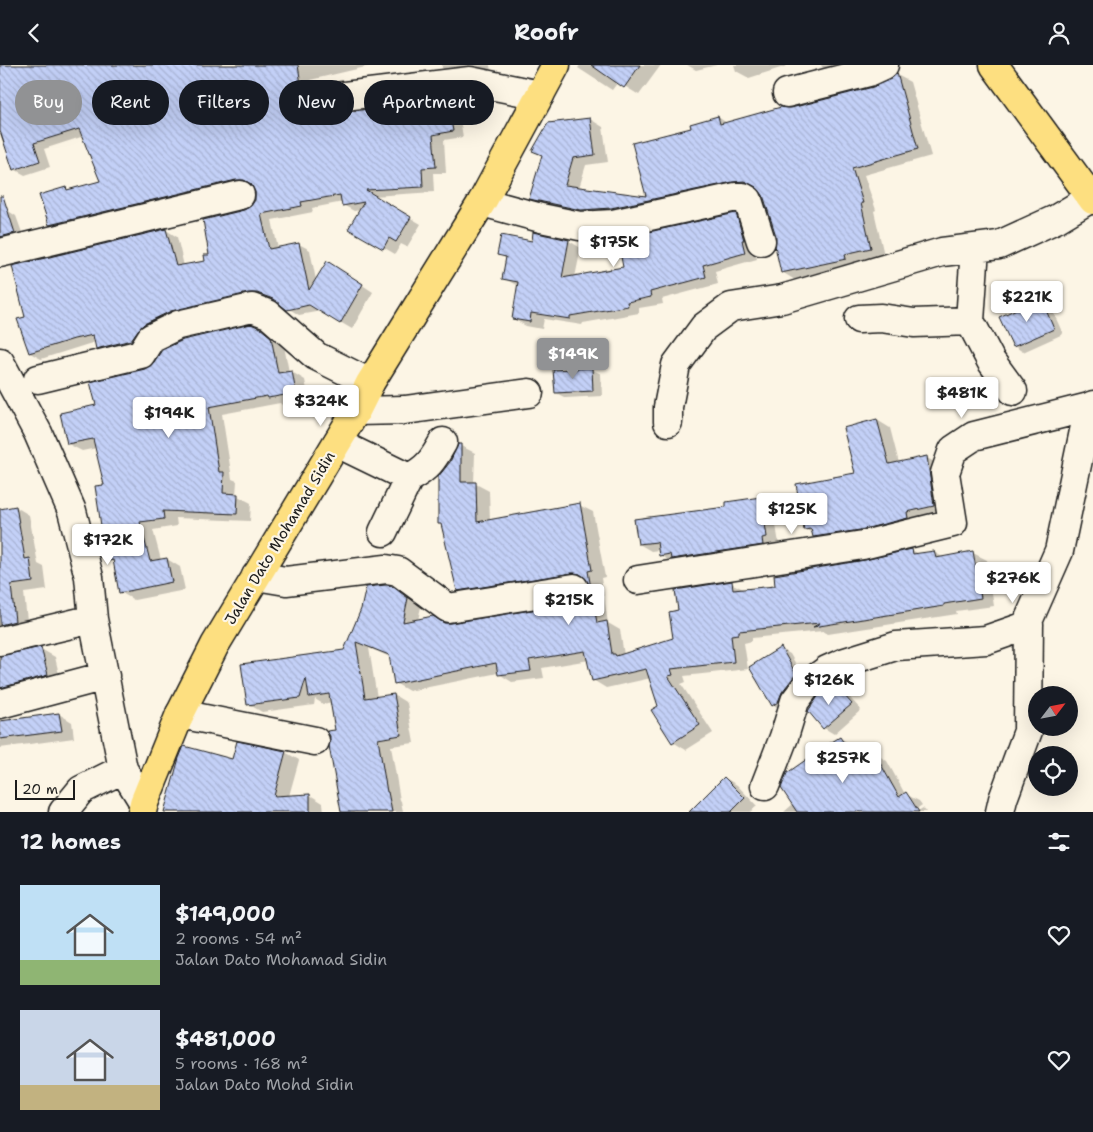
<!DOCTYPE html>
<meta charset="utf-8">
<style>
:root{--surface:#171b24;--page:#242831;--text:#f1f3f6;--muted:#9ea1a6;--accent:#919294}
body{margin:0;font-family:"Shantell Sans",sans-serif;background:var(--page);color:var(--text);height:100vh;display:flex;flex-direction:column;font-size:19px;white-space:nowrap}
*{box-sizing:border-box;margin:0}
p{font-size:16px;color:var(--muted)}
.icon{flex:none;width:28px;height:28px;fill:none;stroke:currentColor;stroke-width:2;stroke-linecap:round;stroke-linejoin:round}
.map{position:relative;height:747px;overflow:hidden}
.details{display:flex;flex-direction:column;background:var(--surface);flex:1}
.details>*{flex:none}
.banner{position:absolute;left:15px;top:15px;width:500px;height:45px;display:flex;gap:10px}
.needle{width:32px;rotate:58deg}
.tools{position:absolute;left:1028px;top:621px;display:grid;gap:10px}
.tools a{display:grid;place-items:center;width:50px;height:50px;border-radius:50%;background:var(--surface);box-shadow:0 5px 20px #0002;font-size:25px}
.scale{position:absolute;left:15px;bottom:12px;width:60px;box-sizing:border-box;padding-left:5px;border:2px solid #1c1c1c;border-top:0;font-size:14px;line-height:18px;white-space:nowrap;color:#1c1c1c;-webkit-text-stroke:4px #fcf5e5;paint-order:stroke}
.price{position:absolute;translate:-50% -42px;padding:0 11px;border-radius:5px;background:#fff;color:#222;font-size:16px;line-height:32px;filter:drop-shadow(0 1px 2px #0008)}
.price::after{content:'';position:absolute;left:50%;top:30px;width:15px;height:11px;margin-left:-8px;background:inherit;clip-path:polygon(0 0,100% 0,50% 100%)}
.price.selected{background:var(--accent);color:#fff}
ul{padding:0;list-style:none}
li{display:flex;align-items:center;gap:15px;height:125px;padding:0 20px}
li span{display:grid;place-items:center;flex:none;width:140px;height:100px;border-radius:0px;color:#555}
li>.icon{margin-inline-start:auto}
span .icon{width:60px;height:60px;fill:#fffc;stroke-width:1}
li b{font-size:21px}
h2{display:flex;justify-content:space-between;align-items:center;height:60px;padding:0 20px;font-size:21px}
.chip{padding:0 18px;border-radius:22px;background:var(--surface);box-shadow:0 5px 20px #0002;font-size:18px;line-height:45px}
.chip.selected{background:var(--accent);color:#fff}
header{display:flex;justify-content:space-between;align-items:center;height:65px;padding:0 20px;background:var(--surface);font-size:22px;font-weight:700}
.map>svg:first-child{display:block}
.shadow{fill:#0003}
.building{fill:url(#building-back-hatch);stroke:#1c1c1c}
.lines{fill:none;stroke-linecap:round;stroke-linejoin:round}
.minor-casing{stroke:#1c1c1c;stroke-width:31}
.major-casing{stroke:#1c1c1c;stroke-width:31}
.minor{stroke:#fcf5e5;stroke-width:28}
.major{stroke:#fddf80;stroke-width:28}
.labels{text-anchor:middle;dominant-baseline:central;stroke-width:4.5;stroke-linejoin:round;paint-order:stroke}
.street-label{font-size:15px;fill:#1c1c1c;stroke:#fcf5e5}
</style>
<header><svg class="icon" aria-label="back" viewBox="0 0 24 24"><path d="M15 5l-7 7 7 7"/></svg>Roofr<svg class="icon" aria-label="person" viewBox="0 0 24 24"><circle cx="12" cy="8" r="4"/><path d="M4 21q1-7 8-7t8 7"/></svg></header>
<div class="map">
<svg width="1093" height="747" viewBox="0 0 1093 747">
<defs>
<pattern id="building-back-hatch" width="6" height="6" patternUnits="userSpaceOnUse" patternTransform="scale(1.25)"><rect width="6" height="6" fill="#c3d0f7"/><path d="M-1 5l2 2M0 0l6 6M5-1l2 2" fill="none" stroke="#a7b2d3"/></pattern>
</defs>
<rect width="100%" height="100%" fill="#fcf5e5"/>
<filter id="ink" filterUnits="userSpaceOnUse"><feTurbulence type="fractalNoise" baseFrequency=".02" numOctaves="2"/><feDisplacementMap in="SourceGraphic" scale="10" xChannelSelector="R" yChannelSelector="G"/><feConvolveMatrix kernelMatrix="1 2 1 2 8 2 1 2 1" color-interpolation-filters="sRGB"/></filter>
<g filter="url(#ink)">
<path class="shadow" d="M 0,0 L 374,0 L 310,15 L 314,38 L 321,37 L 332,44 L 334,48 L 338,49 L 447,36 L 458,42 L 463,72 L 444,75 L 446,108 L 433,108 L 434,127 L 373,131 L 421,159 L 407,182 L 401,179 L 395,189 L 350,163 L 361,145 L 354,146 L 343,140 L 343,137 L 312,143 L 313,147 L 272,155 L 278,184 L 299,179 L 310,185 L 316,215 L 338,204 L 373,227 L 352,264 L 321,246 L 299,250 L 280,238 L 270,234 L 260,233 L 149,271 L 108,289 L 97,283 L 95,277 L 41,294 L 30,288 L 27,253 L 166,165 L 177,172 L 184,201 L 206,198 L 245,146 L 252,142 L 256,135 L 256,127 L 253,121 L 248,120 L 61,166 L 50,159 L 66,123 L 70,125 L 102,117 L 84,71 L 44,84 L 50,102 L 25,110 L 14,104 L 0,62 Z
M 442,0 L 490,0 L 491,7 L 452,9 L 442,3 Z
M 580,0 L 661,0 L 639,30 L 618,17 L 612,25 L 578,3 Z
M 687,0 L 717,0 L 696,5 Z
M 734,0 L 786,0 L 787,1 L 749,13 L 736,6 Z
M 821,0 L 858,0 L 830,7 L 822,2 Z
M 897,10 L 910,17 L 931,91 L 864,110 L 876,145 L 874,146 L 884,190 L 857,196 L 859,201 L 795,215 L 782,207 L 777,171 L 764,130 L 757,123 L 747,124 L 595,152 L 544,141 L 531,133 L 590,54 L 603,62 L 608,97 L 586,100 L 579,123 L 647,132 L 692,64 L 718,52 L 727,58 L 791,44 L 873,23 L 891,15 Z
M 7,145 L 16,151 L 24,173 L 0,181 L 0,147 Z
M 736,149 L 748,157 L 757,194 L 715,206 L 718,219 L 662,234 L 663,239 L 639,243 L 639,248 L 583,258 L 582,260 L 544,254 L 542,264 L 526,261 L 513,254 L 518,221 L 503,213 L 507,194 L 498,189 L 533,178 L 569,176 L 581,183 L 575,212 L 625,203 L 646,188 Z
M 1040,234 L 1050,240 L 1063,269 L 1023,287 L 1014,281 Z
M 259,264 L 273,272 L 284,281 L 289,307 L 292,307 L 305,315 L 309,335 L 282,340 L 280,338 L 222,349 L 232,414 L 237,416 L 236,430 L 251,438 L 250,456 L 176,453 L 177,461 L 153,465 L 161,495 L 167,494 L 180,502 L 185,525 L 134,535 L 120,527 L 114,497 L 111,495 L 106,421 L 97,383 L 82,386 L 68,379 L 97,341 L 145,305 Z
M 591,304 L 601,309 L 602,331 L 566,333 L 556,328 Z
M 877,355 L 890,363 L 899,398 L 927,393 L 940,400 L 947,448 L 827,479 L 806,464 L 857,409 Z
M 459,380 L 475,388 L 474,418 L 489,426 L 490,456 L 579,440 L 593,447 L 605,512 L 601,513 L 608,558 L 620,565 L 624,590 L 674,574 L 679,547 L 731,518 L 745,525 L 776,522 L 866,497 L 912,485 L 919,489 L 934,487 L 944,493 L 973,488 L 987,495 L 994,541 L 956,546 L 957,549 L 828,569 L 823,566 L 752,573 L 752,576 L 744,578 L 748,604 L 684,611 L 686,617 L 681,619 L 713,668 L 686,685 L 673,677 L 651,613 L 606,623 L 593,615 L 589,595 L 542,603 L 544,613 L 512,617 L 499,609 L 498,608 L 409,626 L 395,618 L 390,592 L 369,583 L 377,633 L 394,630 L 407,638 L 414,678 L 391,681 L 400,735 L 401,736 L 403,747 L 342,747 L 336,666 L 332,637 L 323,639 L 315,634 L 314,640 L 262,647 L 248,639 L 345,586 L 391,522 L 421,542 L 418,555 L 444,559 L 577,540 L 584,536 L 590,530 L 591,521 L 588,515 L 586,515 L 472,533 L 458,525 L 443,460 L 439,458 L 451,398 Z
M 760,433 L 773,441 L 779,479 L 673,498 L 660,490 L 659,485 L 651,486 L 639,479 L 728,443 Z
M 16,442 L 29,450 L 38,499 L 44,502 L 47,525 L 24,528 L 28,564 L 0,577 L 0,445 Z
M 41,584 L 55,592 L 61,618 L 0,638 L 0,592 Z
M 781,584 L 790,589 L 805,615 L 783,645 L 773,640 Z
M 834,621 L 844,626 L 861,645 L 834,669 L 824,663 L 810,646 Z
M 59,649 L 72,657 L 74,673 L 0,683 L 0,657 Z
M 840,673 L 852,680 L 862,696 L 874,688 L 887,696 L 905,729 L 919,736 L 922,740 L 912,747 L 784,747 L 793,739 Z
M 285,687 L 299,695 L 289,731 L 310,730 L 323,738 L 324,747 L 166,747 L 233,695 Z
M 725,713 L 737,720 L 757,741 L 750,747 L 701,747 Z
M 923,743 L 926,747 L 916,747 Z"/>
<path class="building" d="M 0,0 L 298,0 L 304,39 L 321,36 L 324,42 L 329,46 L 338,48 L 447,34 L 453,66 L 433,70 L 436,102 L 422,103 L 423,122 L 366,125 L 411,152 L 396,177 L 389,173 L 383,184 L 348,164 L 364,137 L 342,141 L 340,130 L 301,137 L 302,141 L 261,149 L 269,184 L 299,178 L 309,225 L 327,196 L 363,219 L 340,259 L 309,240 L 287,245 L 273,234 L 257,228 L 248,228 L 171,246 L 144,259 L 138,265 L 131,275 L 96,284 L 93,270 L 74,274 L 29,288 L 17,254 L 25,252 L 12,201 L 166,164 L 176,201 L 205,196 L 204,190 L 209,190 L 203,155 L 244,145 L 251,141 L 255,135 L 255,127 L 251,119 L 244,115 L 236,115 L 49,160 L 39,130 L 66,122 L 67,125 L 100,116 L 79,64 L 34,78 L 40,96 L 13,105 L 0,66 Z
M 591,0 L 640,0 L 624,23 Z
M 897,8 L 918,84 L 852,103 L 863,138 L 861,138 L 871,183 L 845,189 L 846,194 L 781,208 L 775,181 L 776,171 L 763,130 L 756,122 L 744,116 L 733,117 L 611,143 L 581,145 L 529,134 L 542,90 L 532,86 L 548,58 L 590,53 L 595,90 L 573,93 L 565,120 L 646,131 L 632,78 L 691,63 L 690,59 L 718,51 L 720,59 L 781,42 L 791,43 L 873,22 L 891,14 Z
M 0,131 L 3,131 L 15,168 L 0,172 Z
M 736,148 L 744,175 L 742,175 L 745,188 L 703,200 L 706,212 L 650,227 L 651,232 L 627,237 L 628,241 L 570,251 L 570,254 L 531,248 L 530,257 L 512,254 L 518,217 L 502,214 L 506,192 L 497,190 L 501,170 L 532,176 L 533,167 L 569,175 L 562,213 L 623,202 L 621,192 L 644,188 L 639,169 Z
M 1041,233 L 1054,264 L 1013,282 L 999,252 Z
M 251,259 L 260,263 L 271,272 L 278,308 L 292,306 L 296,328 L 268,333 L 267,331 L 209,342 L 219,407 L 224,407 L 223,428 L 238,429 L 237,449 L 163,446 L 164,454 L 140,457 L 150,496 L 167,493 L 172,517 L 119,528 L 113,495 L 109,496 L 102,467 L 95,421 L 104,420 L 93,374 L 67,379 L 60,348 L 96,340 L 90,317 L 145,304 L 154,297 L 162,285 L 183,275 Z
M 592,303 L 593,326 L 555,328 L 553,305 Z
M 877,354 L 889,399 L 927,391 L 934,441 L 907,447 L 908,453 L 860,465 L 813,472 L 811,464 L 804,465 L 796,419 L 855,408 L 843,363 Z
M 458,379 L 461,379 L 461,417 L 476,417 L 477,457 L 580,438 L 592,505 L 588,506 L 597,558 L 607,556 L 612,589 L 615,589 L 616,591 L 673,573 L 669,547 L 678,545 L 675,525 L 732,516 L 733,525 L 775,521 L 774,510 L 865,495 L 912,484 L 913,489 L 934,486 L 936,493 L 973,486 L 981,533 L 944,539 L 944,541 L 813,562 L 820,558 L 739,566 L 739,569 L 731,570 L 734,597 L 671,604 L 673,610 L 668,611 L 700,660 L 672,678 L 651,645 L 658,641 L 646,604 L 592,616 L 585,586 L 529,595 L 531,606 L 498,610 L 496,598 L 394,619 L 389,590 L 356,577 L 365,633 L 394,629 L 401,670 L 378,674 L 387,727 L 388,727 L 392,747 L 341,747 L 329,681 L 330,671 L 327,666 L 335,665 L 329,629 L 309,632 L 306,613 L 300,633 L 247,640 L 241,599 L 344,585 L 361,544 L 366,522 L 386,520 L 392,521 L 408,533 L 403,557 L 433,551 L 444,558 L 450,558 L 576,538 L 584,535 L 589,528 L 589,521 L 586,514 L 580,509 L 572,508 L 457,526 L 441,459 L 438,459 L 438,412 L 450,397 Z
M 761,432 L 767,472 L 762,473 L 763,480 L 671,494 L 670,489 L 659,491 L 657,477 L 638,479 L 634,454 L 726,442 L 726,437 Z
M 16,441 L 25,494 L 30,493 L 33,517 L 11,520 L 15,556 L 0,560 L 0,444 Z
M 41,582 L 48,610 L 0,623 L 0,591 Z
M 781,582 L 796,609 L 782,627 L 778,637 L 772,641 L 749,602 Z
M 834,619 L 852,639 L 823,664 L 808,646 L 819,630 Z
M 59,648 L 62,666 L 0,674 L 0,656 Z
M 840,672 L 856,697 L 874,687 L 899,732 L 906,727 L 919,747 L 797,747 L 781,723 L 787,708 L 810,692 L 809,691 Z
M 237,676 L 286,686 L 274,731 L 310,729 L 310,747 L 164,747 L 179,693 L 184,681 L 232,694 Z
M 724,712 L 745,733 L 731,747 L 689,747 Z"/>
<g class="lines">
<g class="minor-casing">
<path id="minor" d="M 787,28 L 869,7 L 884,0
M 336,32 L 470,16 L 540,30
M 482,137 L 541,153 L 580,161 L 613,159 L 736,132 L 743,132 L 748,135 L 761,176
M 975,183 L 970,256 L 991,296 L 1013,326
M 0,188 L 240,130
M 859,254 L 881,253 L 914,258 L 970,256
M 0,297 L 38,368 L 72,446 L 89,512 L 93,554 L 123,704 L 144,738
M 38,314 L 141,289 L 151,273 L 178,260 L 252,243 L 268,249 L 316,291 L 370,318
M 356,346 L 405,345 L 529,328
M 668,357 L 668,342 L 676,300 L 704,262 L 731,242 L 782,234 L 942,187 L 999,180 L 1056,154 L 1091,133
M 337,378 L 409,413 C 428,403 433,395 443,377
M 383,467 L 409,413
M 256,511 L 286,516 L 386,504 L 398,506 L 448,543 L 574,523
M 638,515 L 863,480 L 953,458 L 945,408 L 953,385 L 974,371 L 1089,342 L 1093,340
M 0,576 L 93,554
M 0,639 L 105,611
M 180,649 L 315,676
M 765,721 L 784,672 L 795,636 L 808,619 L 827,605 L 845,597 L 896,581 L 986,575 L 1029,560
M 63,747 L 81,725 L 123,704
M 1000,747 L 1003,734 L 1028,666 L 1029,554 L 1059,486 L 1089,342"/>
</g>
<g class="major-casing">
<path id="major" d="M 994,0 L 1093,135
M 142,747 L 144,738 L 180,649 L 215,580 L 356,346 L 370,318 L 482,137 L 556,0"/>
</g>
<use href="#minor" class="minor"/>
<use href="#major" class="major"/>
</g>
</g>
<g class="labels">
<g class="street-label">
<text transform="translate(280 473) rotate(-59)">Jalan Dato Mohamad Sidin</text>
</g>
</g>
</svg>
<div class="tools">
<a><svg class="needle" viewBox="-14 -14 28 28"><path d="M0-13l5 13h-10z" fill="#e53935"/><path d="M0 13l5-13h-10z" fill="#9ea1a6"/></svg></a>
<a><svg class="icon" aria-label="locate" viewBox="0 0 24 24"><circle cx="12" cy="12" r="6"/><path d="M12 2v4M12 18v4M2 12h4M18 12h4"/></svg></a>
</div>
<div class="scale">20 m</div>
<b class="price" style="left:614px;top:203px">$175K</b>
<b class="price" style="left:1027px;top:258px">$221K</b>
<b class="price selected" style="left:573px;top:315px">$149K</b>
<b class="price" style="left:962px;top:354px">$481K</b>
<b class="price" style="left:321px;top:362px">$324K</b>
<b class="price" style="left:169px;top:374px">$194K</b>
<b class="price" style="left:792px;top:470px">$125K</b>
<b class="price" style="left:108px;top:501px">$172K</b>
<b class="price" style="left:1013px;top:539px">$276K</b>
<b class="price" style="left:569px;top:561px">$215K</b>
<b class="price" style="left:829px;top:641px">$126K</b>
<b class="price" style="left:843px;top:719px">$257K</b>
<div class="banner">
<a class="chip selected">Buy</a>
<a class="chip">Rent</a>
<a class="chip">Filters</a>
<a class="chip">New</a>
<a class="chip">Apartment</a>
</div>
</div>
<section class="details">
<h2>12 homes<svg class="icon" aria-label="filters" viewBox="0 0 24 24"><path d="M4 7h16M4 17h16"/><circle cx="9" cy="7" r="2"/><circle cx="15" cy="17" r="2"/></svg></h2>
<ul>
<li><span style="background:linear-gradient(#bfe0f5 75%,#8fb573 0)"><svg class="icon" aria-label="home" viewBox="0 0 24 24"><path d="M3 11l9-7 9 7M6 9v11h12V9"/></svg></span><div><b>$149,000</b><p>2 rooms · 54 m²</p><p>Jalan Dato Mohamad Sidin</p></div><svg class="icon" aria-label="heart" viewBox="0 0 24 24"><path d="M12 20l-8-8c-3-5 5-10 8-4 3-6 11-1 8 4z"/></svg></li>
<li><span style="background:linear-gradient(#c9d6e8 75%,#c2b280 0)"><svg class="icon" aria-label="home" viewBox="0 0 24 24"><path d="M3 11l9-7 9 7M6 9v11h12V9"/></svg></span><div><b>$481,000</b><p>5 rooms · 168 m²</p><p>Jalan Dato Mohd Sidin</p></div><svg class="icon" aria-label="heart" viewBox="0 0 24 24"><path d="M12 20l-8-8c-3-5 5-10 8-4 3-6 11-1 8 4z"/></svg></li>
</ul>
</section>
